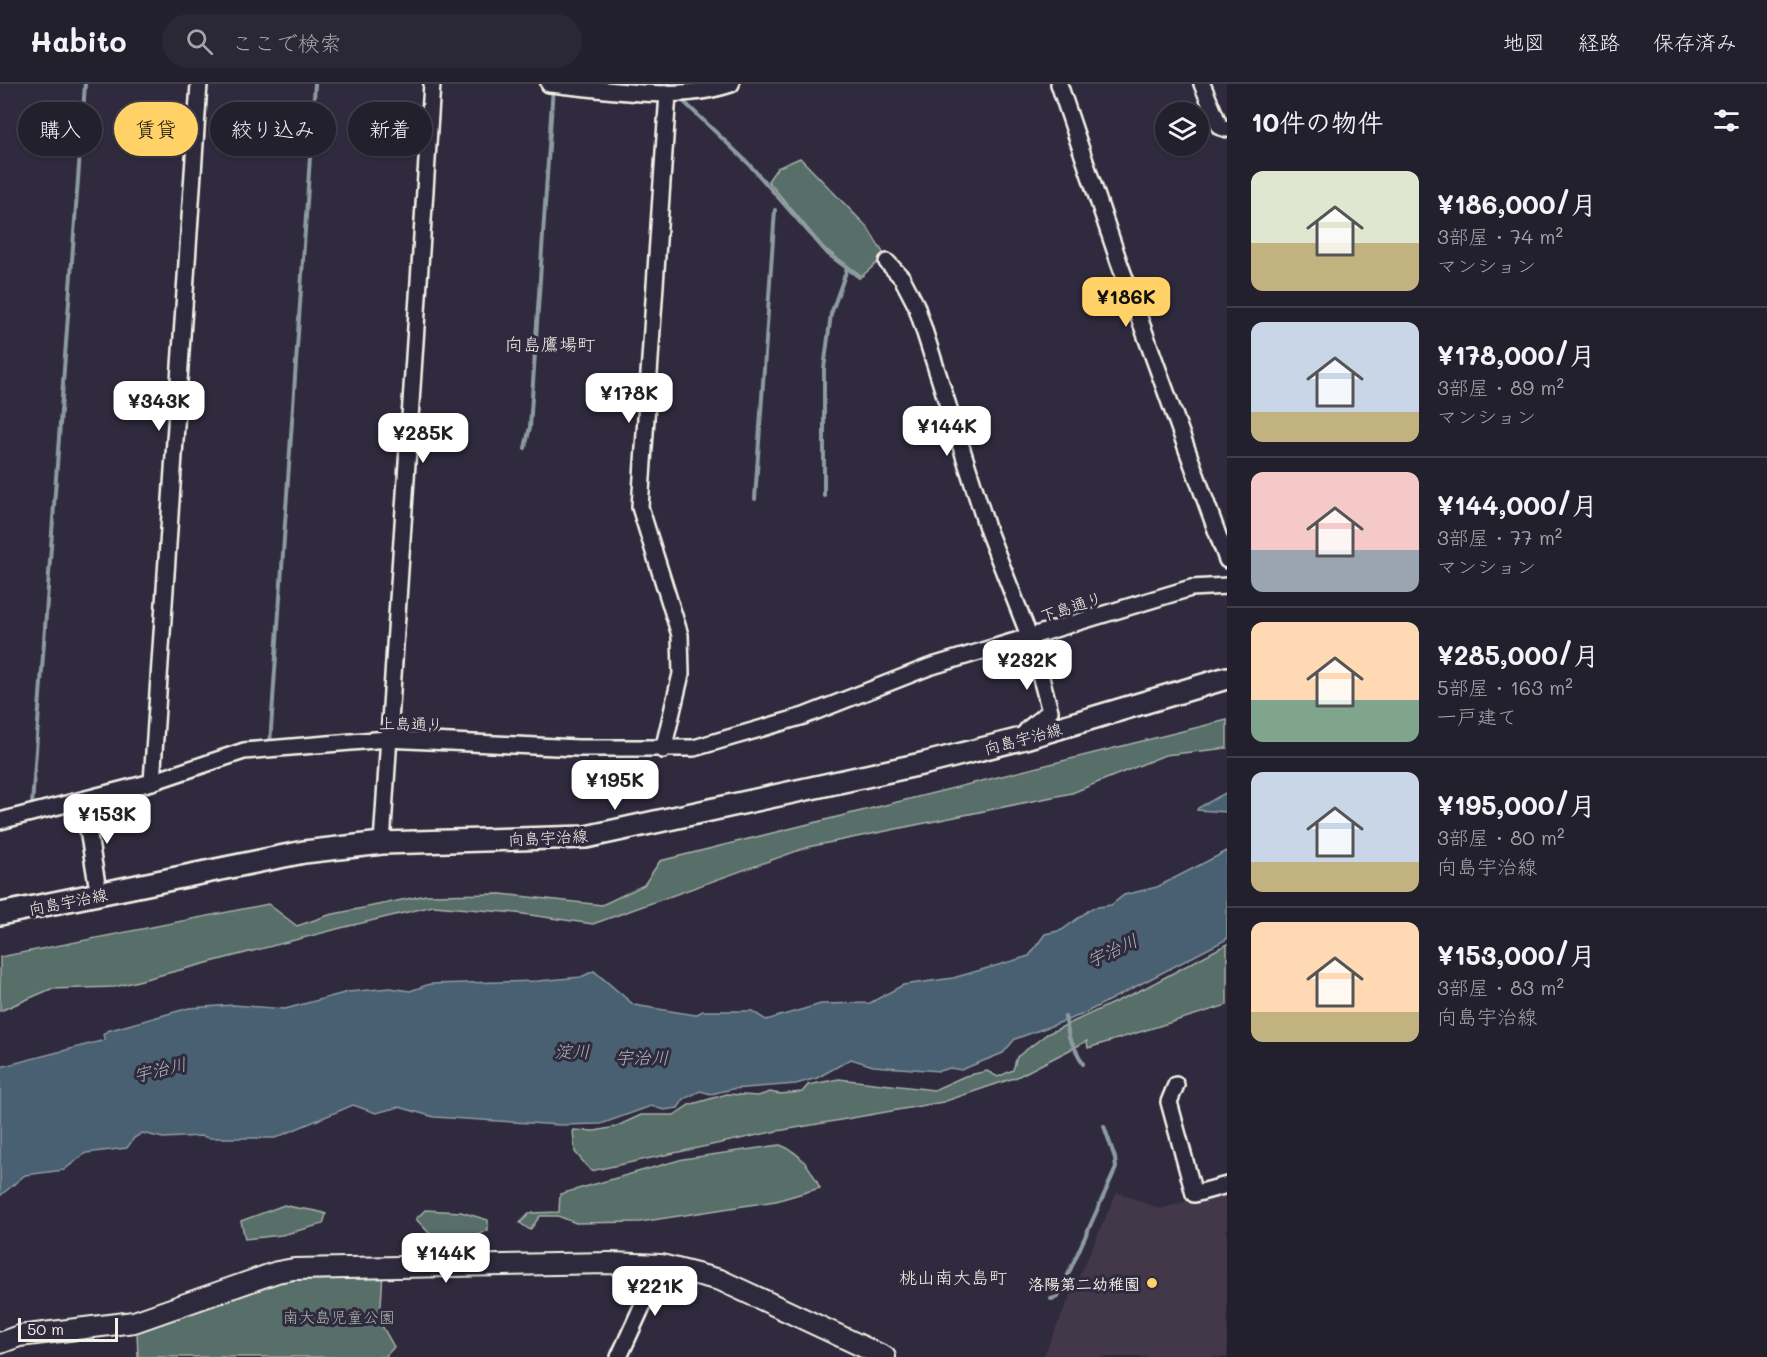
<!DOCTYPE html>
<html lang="ja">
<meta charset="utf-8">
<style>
:root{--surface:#23202e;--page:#2b2836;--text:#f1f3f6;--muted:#a3a3aa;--line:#403e4a;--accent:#ffd166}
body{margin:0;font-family:Mali,"Klee One",sans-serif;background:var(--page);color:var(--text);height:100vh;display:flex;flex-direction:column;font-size:22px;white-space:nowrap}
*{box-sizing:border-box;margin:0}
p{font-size:20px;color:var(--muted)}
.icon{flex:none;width:33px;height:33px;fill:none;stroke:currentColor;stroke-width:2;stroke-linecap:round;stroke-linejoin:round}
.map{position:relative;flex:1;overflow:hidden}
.panel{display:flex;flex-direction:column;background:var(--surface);width:540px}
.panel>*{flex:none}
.hud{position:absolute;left:18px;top:18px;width:570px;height:54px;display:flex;gap:12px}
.controls{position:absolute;left:1155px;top:18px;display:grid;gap:12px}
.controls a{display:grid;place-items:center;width:54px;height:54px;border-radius:50%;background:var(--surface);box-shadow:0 2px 4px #0004,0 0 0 2px var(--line);font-size:30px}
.scale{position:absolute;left:18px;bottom:15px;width:100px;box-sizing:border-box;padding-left:6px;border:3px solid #f4f1e8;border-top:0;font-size:16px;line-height:21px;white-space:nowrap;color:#f4f1e8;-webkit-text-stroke:4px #2f2a3d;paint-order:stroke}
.price{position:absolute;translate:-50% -51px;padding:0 14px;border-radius:12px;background:#fff;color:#222;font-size:20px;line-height:39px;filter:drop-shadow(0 2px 3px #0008)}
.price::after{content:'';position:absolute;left:50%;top:36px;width:18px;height:14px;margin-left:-9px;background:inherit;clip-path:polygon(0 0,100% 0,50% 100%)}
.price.current{background:var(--accent);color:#111}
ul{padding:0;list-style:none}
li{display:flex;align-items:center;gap:18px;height:150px;padding:0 24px}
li+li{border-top:2px solid var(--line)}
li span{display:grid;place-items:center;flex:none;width:168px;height:120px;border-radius:12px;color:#555}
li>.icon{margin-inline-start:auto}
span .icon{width:72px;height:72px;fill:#fffc;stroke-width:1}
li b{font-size:26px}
h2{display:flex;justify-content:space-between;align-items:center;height:72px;padding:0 24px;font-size:26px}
.tag{padding:0 21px;border-radius:27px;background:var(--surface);box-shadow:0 2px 4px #0004,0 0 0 2px var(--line);font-size:21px;line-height:54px}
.tag.current{background:var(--accent);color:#111}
header{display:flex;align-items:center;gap:36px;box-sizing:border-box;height:84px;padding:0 30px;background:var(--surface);border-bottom:2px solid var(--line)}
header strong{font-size:28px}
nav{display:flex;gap:33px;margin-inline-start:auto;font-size:21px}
.search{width:420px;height:54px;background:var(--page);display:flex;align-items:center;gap:15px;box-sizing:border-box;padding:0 21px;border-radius:33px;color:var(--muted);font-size:22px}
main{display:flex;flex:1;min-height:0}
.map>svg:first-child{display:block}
.built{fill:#423848}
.green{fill:#586e69;stroke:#a6b0a8;stroke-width:1.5}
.water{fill:#496172;stroke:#8d9ba1;stroke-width:1.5}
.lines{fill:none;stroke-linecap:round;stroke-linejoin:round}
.stream{stroke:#8d9ba1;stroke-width:4}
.minor-casing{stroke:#f4f1e8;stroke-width:20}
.tertiary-casing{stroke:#f4f1e8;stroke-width:24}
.secondary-casing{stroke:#f4f1e8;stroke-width:26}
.minor{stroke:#2f2a3d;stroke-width:15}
.tertiary{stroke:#2f2a3d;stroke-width:20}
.secondary{stroke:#2f2a3d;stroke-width:21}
.poi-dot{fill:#ffd166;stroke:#2f2a3d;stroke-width:2}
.labels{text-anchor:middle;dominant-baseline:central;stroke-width:6;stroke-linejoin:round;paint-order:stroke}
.street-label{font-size:16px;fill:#f4f1e8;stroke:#2f2a3d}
.poi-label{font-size:16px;font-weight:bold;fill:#f4f1e8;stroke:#2f2a3d;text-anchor:end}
.park-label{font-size:16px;fill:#aeb6af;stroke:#2f2a3d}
.neighbourhood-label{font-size:18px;fill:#f4f1e8;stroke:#2f2a3d}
.water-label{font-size:18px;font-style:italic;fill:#b0b7b9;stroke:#2f2a3d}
</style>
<header>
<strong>Habito</strong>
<div class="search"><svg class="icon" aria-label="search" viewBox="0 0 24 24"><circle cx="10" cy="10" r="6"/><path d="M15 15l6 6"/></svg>ここで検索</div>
<nav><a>地図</a><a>経路</a><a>保存済み</a></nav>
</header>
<main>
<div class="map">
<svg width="1227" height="1273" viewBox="0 0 1227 1273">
<rect width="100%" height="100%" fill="#2f2a3d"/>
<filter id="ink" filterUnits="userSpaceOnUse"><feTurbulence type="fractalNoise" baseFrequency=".0167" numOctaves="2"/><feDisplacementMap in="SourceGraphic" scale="12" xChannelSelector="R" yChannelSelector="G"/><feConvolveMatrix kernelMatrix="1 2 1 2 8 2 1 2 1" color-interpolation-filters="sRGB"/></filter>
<g filter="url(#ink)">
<path class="built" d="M 1227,1106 L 1227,1273 L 1043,1273 L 1117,1108 L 1160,1125 Z"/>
<path class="green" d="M 800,74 L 868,144 L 885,172 L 862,192 L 824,164 L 768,97 L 777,84 Z
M 1227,636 L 1227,664 L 1165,671 L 1072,709 L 808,763 L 593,840 L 516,829 L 433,822 L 341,844 L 115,903 L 51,905 L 0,927 L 0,873 L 268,820 L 297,842 L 329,831 L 426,811 L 501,810 L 602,821 L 644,801 L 660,777 Z
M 1227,860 L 1227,921 L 1088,964 L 1087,957 L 1017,993 L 943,1018 L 772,1048 L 591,1087 L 575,1068 L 573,1046 L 595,1047 L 615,1043 L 641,1031 L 674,1031 L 689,1021 L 727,1010 L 758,1012 L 770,1008 L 780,1010 L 802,1008 L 808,1001 L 839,995 L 934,1006 L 965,992 L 987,987 L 998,993 L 1013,986 L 1017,973 L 1047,950 L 1145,904 Z
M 780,1061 C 800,1068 811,1084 820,1104 L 776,1117 L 640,1138 L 576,1139 L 558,1132 L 540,1132 L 530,1146 L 520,1139 L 530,1129 L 559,1128 L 560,1110 L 683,1075 Z
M 284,1121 C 299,1126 312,1124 326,1130 L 323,1140 L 282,1151 L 245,1155 L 241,1137 Z
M 425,1126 L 461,1128 L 488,1136 L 488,1146 L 478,1151 L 430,1150 L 416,1135 Z
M 383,1188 L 380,1238 L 394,1263 L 385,1273 L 138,1273 L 137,1247 L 294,1191 Z"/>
<path class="water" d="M 1227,708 L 1227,728 L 1197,726 L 1198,724 Z
M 1227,767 L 1227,855 L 1081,931 L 1015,955 L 1003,969 L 961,986 L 950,984 L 939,987 L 873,982 L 851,975 L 817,994 L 796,1000 L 732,1005 L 711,1010 L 700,1007 L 684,1015 L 678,1024 L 664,1026 L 651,1022 L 601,1040 L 560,1041 L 434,1033 L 399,1023 L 376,1029 L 353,1021 L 275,1054 L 209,1054 L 202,1052 L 163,1054 L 142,1049 L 134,1054 L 127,1064 L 86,1069 L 64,1086 L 25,1091 L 0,1112 L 0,983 L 105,956 L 103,951 L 107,947 L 189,924 L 233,921 L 285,925 L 348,908 L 390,904 L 410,907 L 430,900 L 538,897 L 581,893 L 594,887 L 634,921 L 695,931 L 703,927 L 752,927 L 766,936 L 821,920 L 870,919 L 903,901 L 953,894 L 1029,872 L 1045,850 L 1062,846 L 1092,824 L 1111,821 L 1124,811 L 1157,803 Z"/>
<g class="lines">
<path class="stream" d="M 651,0 L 692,0
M 680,14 L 748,79 L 828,170 L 859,193
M 525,364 L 530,343 L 553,3
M 824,412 L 824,285 L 831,230 L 847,185
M 755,415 L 775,126
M 270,660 L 315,0
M 32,721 L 85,0
M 1065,933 L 1069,953 L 1083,980
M 1051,1215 L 1058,1213 L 1116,1084 L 1115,1074 L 1104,1042"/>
<g class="minor-casing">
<path id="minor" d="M 549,0 C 607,5 675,19 731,0
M 1059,0 L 1119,178 L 1227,476
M 1202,0 L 1220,43 L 1227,45
M 887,178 L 902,194 L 916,221 L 988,447 L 1030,554 L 1050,627 L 1029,644 L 1019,656
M 663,666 L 681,590 L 680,551 L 640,423 L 668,9
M 152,698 L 199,0
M 83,716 L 99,812
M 0,737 L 152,698 L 244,667 L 387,655 L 578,664 L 694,664 L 804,632 L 929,583 L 1191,504 L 1227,502
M 382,759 L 432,0
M 1176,1001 L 1169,1018 L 1194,1110 L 1227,1101
M 619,1273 L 661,1181"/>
</g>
<g class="tertiary-casing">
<path id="tertiary" d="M 0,1259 L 19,1252 L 134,1238 L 277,1188 L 294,1185 L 610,1179 L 661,1181 L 720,1196 L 885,1273"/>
</g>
<g class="secondary-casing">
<path id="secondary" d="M 0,830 L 304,768 L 382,759 L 586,753 L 926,679 L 1025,654 L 1227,594"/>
</g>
<use href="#minor" class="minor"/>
<use href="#tertiary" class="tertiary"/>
<use href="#secondary" class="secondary"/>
</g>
</g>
<circle class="poi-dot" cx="1152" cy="1199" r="6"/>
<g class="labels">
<g class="street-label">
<text transform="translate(1071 522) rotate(-18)">下島通り</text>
<text transform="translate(411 639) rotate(1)">上島通り</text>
<text transform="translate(1023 654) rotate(-15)">向島宇治線</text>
<text transform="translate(548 753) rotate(-3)">向島宇治線</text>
<text transform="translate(68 817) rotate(-11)">向島宇治線</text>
</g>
<g class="poi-label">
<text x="1140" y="1199">洛陽第二幼稚園</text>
</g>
<g class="park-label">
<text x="339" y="1232">南大島児童公園</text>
</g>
<g class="neighbourhood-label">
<text x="550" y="260">向島鷹場町</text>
<text x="953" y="1193">桃山南大島町</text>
</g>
<g class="water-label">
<text transform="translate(1112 866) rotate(-25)">宇治川</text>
<text x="572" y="967">淀川</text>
<text x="642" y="973">宇治川</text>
<text transform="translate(160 985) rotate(-13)">宇治川</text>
</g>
</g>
</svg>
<div class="controls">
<a><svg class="icon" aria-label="layers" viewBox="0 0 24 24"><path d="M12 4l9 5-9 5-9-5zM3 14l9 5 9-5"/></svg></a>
</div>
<div class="scale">50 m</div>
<b class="price current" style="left:1126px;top:244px">¥186K</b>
<b class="price" style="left:629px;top:340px">¥178K</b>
<b class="price" style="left:159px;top:348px">¥343K</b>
<b class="price" style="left:947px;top:373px">¥144K</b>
<b class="price" style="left:423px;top:380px">¥285K</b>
<b class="price" style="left:1027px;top:607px">¥232K</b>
<b class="price" style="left:615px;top:727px">¥195K</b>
<b class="price" style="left:107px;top:761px">¥153K</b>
<b class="price" style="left:446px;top:1200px">¥144K</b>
<b class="price" style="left:655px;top:1233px">¥221K</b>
<div class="hud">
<a class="tag">購入</a>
<a class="tag current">賃貸</a>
<a class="tag">絞り込み</a>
<a class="tag">新着</a>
</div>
</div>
<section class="panel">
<h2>10件の物件<svg class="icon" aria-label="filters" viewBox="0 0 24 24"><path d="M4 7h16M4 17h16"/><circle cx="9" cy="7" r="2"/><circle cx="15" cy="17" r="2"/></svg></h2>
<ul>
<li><span style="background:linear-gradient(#dfe7d0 60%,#c2b280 0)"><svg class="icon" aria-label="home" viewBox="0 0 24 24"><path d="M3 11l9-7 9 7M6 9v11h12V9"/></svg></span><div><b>¥186,000/月</b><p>3部屋 · 74 m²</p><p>マンション</p></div></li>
<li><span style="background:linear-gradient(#c9d6e8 75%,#c2b280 0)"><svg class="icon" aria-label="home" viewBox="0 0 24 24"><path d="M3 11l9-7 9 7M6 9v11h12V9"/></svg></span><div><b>¥178,000/月</b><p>3部屋 · 89 m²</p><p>マンション</p></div></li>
<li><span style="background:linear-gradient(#f6c9c9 65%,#9aa5b1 0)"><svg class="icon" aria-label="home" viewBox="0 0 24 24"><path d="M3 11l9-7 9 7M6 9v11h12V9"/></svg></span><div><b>¥144,000/月</b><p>3部屋 · 77 m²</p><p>マンション</p></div></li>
<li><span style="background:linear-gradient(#ffd9b3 65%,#7fa58c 0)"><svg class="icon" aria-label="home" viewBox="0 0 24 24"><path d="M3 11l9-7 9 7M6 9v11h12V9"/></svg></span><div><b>¥285,000/月</b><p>5部屋 · 163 m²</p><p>一戸建て</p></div></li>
<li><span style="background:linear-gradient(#c9d6e8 75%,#c2b280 0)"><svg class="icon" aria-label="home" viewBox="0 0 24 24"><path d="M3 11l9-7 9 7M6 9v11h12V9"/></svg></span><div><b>¥195,000/月</b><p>3部屋 · 80 m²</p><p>向島宇治線</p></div></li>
<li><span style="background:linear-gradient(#ffd9b3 75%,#c2b280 0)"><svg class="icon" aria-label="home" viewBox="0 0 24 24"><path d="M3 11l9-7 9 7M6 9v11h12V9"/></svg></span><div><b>¥153,000/月</b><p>3部屋 · 83 m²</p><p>向島宇治線</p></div></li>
</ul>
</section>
</main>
